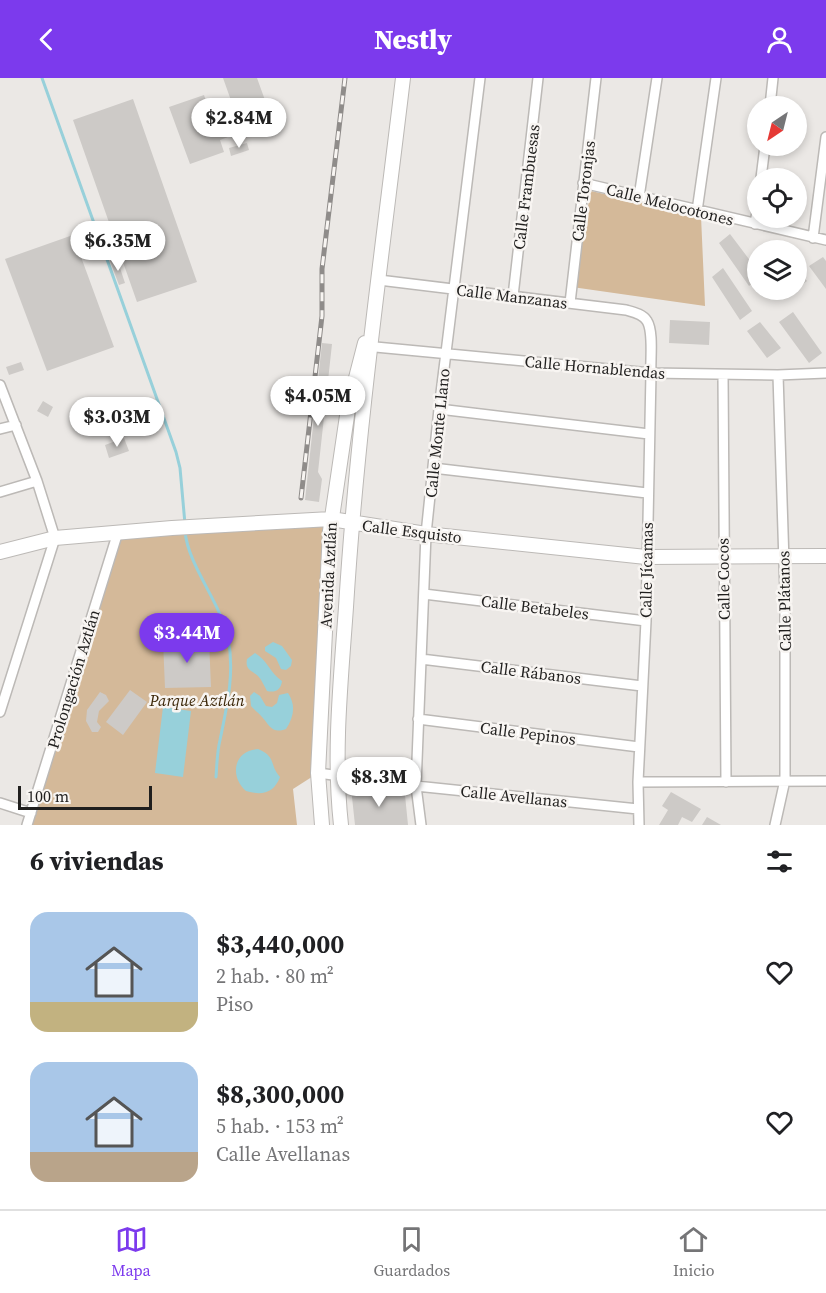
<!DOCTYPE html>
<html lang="es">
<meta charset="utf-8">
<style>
:root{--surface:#fff;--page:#f2f2f2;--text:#202124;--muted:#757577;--line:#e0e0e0;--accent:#7c3aed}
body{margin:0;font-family:"Source Serif 4",serif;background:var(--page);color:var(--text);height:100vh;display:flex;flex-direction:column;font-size:22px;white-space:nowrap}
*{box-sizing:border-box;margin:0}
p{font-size:20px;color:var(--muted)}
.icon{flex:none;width:33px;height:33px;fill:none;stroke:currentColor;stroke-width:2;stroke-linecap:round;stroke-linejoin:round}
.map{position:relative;height:747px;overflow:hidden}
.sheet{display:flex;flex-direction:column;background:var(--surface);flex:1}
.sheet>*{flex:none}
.needle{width:39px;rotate:215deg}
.controls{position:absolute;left:747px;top:18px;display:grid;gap:12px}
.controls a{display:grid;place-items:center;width:60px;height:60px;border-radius:50%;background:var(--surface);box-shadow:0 3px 9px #0003;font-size:30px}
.scale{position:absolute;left:18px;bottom:15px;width:134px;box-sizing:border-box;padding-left:6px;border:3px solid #201f1e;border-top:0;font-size:16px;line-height:21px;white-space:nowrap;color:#201f1e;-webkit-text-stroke:4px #f8f5f2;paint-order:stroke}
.price{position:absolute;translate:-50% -51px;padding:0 14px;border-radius:21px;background:#fff;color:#222;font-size:20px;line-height:39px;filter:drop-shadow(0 2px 3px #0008)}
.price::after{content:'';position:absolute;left:50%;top:36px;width:18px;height:14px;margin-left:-9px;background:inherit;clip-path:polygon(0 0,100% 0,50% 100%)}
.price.selected{background:var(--accent);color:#fff}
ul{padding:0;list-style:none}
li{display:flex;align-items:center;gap:18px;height:150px;padding:0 30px}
li span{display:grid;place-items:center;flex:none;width:168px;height:120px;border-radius:18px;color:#555}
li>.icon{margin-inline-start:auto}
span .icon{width:72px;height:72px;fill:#fffc;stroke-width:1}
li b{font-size:26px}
h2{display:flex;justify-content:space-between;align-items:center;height:72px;padding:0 30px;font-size:26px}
header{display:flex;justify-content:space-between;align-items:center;height:78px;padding:0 30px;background:var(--accent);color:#fff;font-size:27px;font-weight:800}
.tabs{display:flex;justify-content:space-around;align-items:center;height:84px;border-top:2px solid var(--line);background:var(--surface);font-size:16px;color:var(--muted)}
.tabs a{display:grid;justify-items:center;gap:3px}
.tabs .selected{color:var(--accent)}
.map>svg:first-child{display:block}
.green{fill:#d4b999}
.water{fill:#97d0da}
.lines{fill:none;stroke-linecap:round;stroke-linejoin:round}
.stream{stroke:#97d0da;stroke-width:3}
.building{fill:#cdcac7}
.street-casing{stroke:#bcb9b6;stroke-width:12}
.secondary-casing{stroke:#bcb9b6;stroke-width:16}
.street{stroke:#fff;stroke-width:9}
.secondary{stroke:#fff;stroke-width:14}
.rail-casing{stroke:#8f8c8a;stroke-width:5}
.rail{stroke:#f8f5f2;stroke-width:3;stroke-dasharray:9;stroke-linecap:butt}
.labels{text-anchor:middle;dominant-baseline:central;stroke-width:5;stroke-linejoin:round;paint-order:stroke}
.street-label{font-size:16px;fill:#201f1e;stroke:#f8f5f2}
.park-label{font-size:16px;font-style:italic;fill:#3c2708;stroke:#f8f5f2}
</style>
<header><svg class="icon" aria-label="back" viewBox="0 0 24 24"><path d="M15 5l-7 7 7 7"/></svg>Nestly<svg class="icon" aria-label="person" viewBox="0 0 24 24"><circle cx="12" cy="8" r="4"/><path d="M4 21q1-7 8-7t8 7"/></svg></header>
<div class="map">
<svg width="826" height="747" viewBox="0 0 826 747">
<rect width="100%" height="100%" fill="#ebe8e5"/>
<path class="green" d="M 591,113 L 701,138 L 705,228 L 572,209 Z
M 331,441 L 318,695 L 293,711 L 297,747 L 27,747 L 118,454 Z"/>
<path class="water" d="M 273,564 L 282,568 L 292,582 L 291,588 L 286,592 L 281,591 L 276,580 L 265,573 L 265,569 Z
M 255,575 C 267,582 271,596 282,603 C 281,612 275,615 267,613 C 264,608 262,602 258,598 C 251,592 245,592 247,581 Z
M 254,614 L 260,618 L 266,628 L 272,629 L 277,625 L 279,617 L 288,615 C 296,627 294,639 286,651 C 272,656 270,648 262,639 C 259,635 254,632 251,628 L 250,618 Z
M 163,629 L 191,633 L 183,699 L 155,695 Z
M 258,671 C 277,679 269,687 280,699 C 274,715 262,718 246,713 C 229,698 234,672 258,671 Z"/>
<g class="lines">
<path class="stream" d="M 42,0 L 176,374 L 180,390 L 185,446
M 185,453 C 188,488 220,523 228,560 C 235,595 227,628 220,662 C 217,674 217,686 216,699"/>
</g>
<path class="building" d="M 223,0 L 257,0 L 270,36 L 226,51 L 219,33 L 233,28 Z
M 204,17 L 215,50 L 223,47 L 228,59 L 220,62 L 224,74 L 190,86 L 169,29 Z
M 133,21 L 197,204 L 137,224 L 73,42 Z
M 247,65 L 249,72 L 231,78 L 229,70 Z
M 730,156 L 758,193 L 758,201 L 749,208 L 719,165 Z
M 73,157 L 114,269 L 47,293 L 5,181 Z
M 778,165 L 784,172 L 767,172 Z
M 823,179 L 826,183 L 826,211 L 809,188 Z
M 117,181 L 125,205 L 119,207 L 110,183 Z
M 723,190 L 752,233 L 740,242 L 712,199 Z
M 796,190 L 807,203 L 796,211 Z
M 793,234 L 822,275 L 809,285 L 779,244 Z
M 670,242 L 710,244 L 709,267 L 669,265 Z
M 760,244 L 781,270 L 767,280 L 747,253 Z
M 322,265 L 332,266 L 318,394 L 322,401 L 319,424 L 305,422 Z
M 21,284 L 24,292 L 9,297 L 6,289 Z
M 43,323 L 53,329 L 48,339 L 37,333 Z
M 124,360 L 129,373 L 109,380 L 105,367 Z
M 209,562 L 211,609 L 165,610 L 163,563 Z
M 130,612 L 147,624 L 123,657 L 106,644 Z
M 100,614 L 106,617 L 109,623 L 99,633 L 97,644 L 101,649 L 98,654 L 92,654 L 86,643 L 87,632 Z
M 351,710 L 405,717 L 408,747 L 355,747 Z
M 671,714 L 701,731 L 692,744 L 682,739 L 678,747 L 659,747 L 668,732 L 662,728 Z
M 707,739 L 721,747 L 702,747 Z"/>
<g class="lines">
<g class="street-casing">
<path id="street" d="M 770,28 L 773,0
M 761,100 L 765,68
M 583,105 L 826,162
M 639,119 L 657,0
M 697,133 L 716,0
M 755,146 L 758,127
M 813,160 L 826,59
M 379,202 L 626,232 C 633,234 643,236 647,243 C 654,254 650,283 651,295 L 646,543 L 638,704 L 639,747
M 513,218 L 538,0
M 570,225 L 596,0
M 365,268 L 651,295 L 778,297 L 826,295
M 723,297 L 726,704
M 0,307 L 37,403 L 55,460 L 0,634
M 439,331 L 649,356
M 0,351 L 16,347
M 433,390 L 647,415
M 0,414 L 37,403
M 424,516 L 646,543
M 421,581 L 642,608
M 418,641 L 639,669
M 318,695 L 416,708 L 638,731
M 638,704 L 826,703
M 0,725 L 31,735
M 27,747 L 118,454
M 421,747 L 416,708 L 426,456 L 439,331 L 480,0
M 775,747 L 785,702 L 785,516 L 778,297"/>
</g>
<g class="secondary-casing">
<path id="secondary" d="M 0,474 L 55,460 L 172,450 L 331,441 L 426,456 L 646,479 L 826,478
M 322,747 L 318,695 L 330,453 L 348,331 L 365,265
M 341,747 C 333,675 341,601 346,529 C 357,352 382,176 403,0"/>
</g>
<use href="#street" class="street"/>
<use href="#secondary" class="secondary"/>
<g class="rail-casing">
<path id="rail" d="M 301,420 L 322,238 L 322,191 L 345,0"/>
</g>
<use href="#rail" class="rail"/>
</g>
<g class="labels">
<g class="street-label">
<text transform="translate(526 109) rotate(-83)">Calle Frambuesas</text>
<text transform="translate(583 113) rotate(-83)">Calle Toronjas</text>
<text transform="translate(670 126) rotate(14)">Calle Melocotones</text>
<text transform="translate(512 218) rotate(7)">Calle Manzanas</text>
<text transform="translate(595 289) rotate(5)">Calle Hornablendas</text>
<text transform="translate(437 355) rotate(-84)">Calle Monte Llano</text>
<text transform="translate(412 453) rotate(7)">Calle Esquisto</text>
<text transform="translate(646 492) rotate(-89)">Calle Jícamas</text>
<text transform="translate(328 497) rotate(-87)">Avenida Aztlán</text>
<text transform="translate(723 501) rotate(-91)">Calle Cocos</text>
<text transform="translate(784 523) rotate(-91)">Calle Plátanos</text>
<text transform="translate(535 529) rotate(7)">Calle Betabeles</text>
<text transform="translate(531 594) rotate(7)">Calle Rábanos</text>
<text transform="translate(73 601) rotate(-73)">Prolongación Aztlán</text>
<text transform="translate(528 655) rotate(7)">Calle Pepinos</text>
<text transform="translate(514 718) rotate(6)">Calle Avellanas</text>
</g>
<g class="park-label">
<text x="197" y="622">Parque Aztlán</text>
</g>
</g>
</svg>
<div class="controls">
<a><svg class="needle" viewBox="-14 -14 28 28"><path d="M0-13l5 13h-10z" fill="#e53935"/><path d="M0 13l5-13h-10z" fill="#757577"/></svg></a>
<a><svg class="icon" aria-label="locate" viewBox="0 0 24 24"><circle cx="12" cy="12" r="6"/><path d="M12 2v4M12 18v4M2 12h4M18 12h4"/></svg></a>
<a><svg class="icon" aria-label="layers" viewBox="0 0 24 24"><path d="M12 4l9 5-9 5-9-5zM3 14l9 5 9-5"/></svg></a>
</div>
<div class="scale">100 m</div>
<b class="price" style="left:239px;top:71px">$2.84M</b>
<b class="price" style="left:118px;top:194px">$6.35M</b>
<b class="price" style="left:318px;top:349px">$4.05M</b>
<b class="price" style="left:117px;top:370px">$3.03M</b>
<b class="price selected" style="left:187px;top:586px">$3.44M</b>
<b class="price" style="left:379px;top:730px">$8.3M</b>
</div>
<section class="sheet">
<h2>6 viviendas<svg class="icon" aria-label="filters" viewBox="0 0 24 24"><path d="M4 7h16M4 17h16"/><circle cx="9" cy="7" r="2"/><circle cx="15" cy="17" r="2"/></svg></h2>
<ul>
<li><span style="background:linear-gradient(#a9c7e8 75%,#c2b280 0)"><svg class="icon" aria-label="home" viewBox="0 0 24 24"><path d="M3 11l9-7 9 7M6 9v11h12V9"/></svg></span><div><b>$3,440,000</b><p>2 hab. · 80 m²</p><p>Piso</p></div><svg class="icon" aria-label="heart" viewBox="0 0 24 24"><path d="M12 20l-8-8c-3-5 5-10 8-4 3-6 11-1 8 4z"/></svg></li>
<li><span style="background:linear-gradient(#a9c7e8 75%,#b9a48a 0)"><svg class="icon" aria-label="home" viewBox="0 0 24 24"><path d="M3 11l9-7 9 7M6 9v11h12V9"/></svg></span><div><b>$8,300,000</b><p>5 hab. · 153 m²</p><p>Calle Avellanas</p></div><svg class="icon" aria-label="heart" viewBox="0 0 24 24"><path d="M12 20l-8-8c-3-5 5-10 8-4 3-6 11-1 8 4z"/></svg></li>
</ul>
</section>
<nav class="tabs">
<a class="selected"><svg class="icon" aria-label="map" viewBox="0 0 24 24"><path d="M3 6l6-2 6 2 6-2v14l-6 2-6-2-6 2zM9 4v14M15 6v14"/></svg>Mapa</a>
<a><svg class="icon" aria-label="saved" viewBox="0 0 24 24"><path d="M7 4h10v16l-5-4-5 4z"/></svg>Guardados</a>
<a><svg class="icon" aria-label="home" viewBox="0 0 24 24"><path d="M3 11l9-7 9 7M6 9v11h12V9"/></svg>Inicio</a>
</nav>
